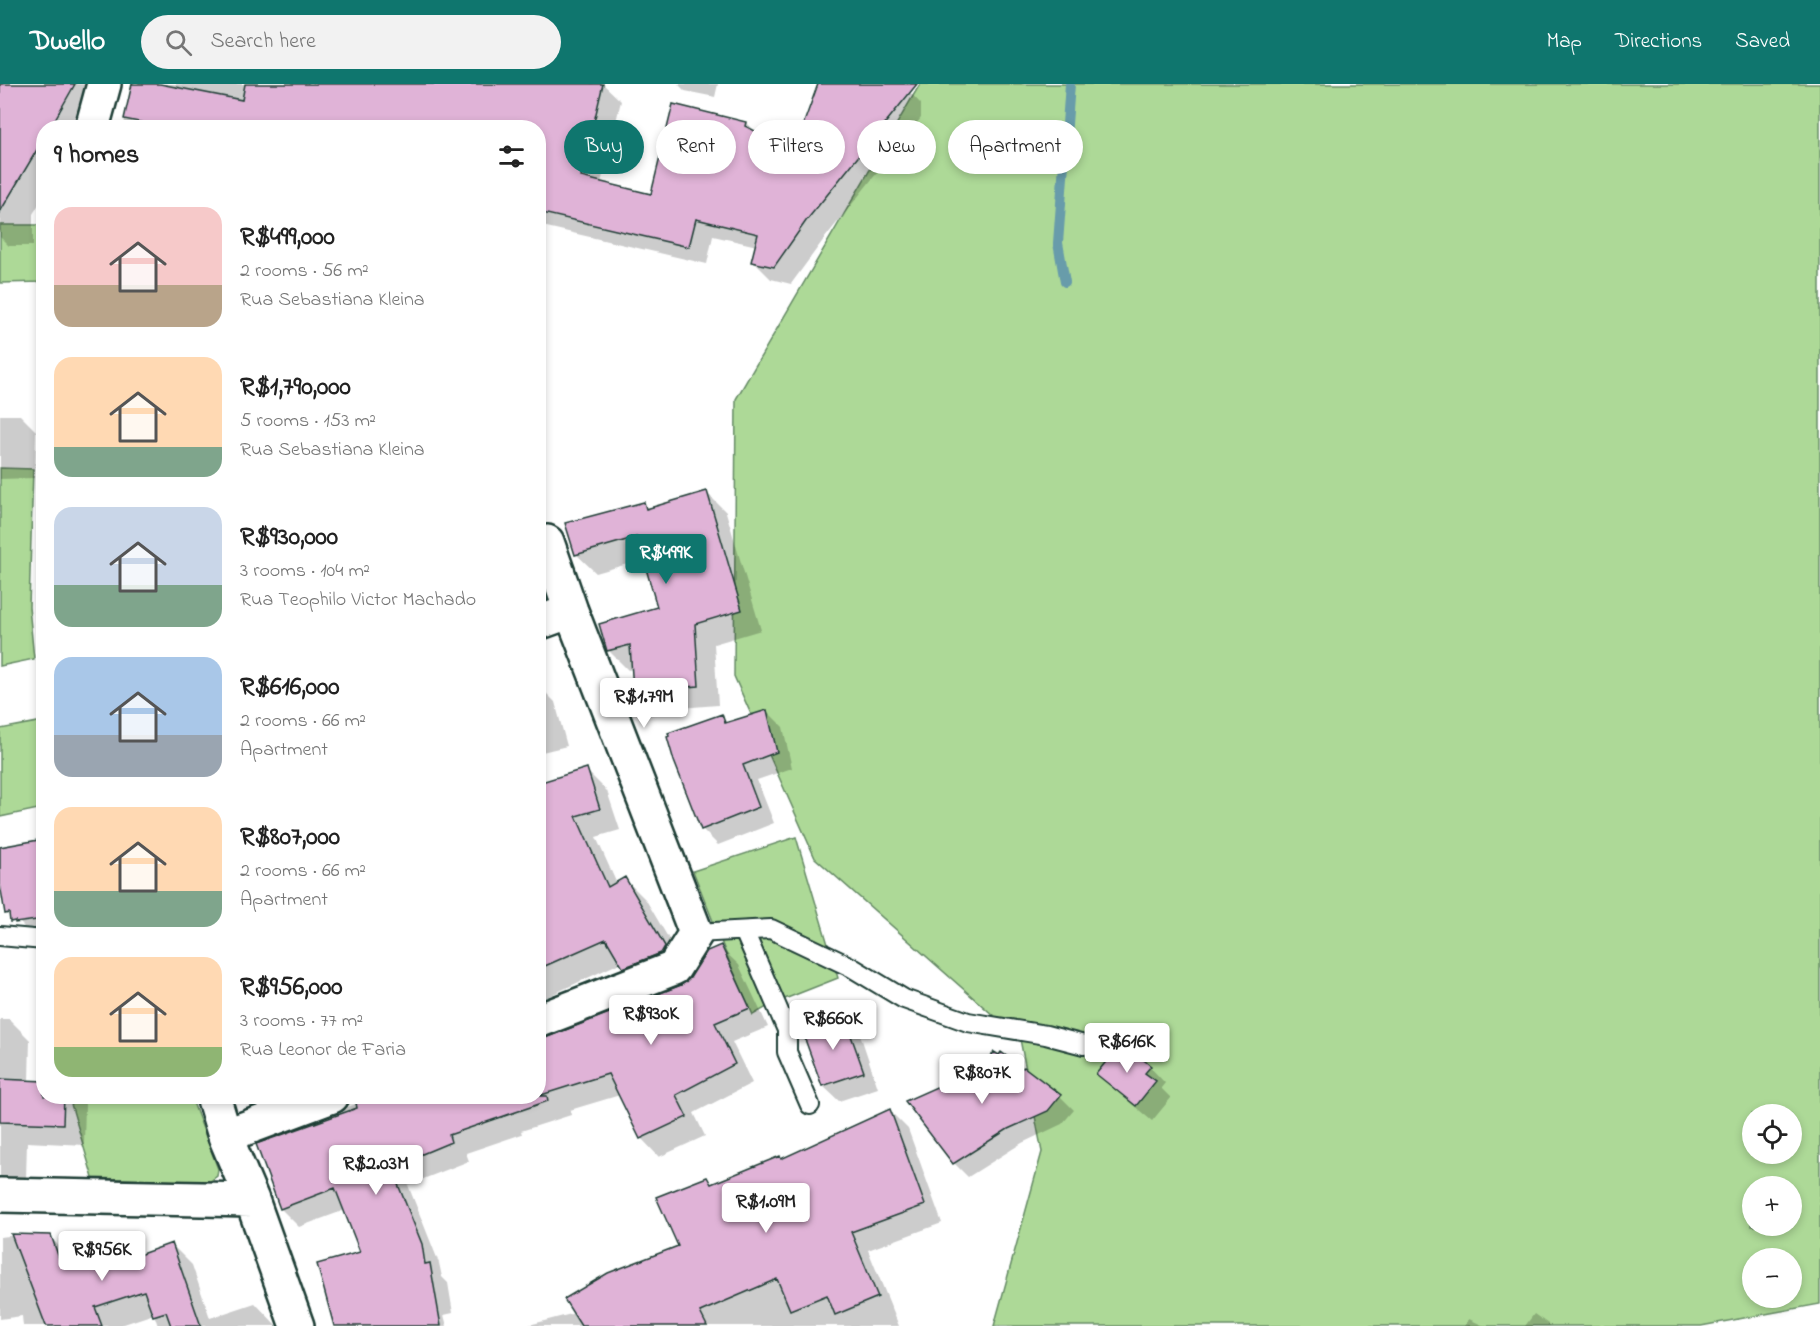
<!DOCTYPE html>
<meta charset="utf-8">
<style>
:root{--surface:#fff;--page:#f2f2f2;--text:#222;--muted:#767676;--accent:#0f766e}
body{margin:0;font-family:"Indie Flower",sans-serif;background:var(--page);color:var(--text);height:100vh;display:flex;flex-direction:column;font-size:22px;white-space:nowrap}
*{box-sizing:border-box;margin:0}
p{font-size:20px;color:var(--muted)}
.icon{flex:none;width:33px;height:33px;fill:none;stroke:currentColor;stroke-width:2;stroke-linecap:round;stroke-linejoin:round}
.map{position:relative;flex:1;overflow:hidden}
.panel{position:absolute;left:36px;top:36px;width:510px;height:984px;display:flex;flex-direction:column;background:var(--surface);border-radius:24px;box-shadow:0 3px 9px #0003}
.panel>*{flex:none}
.banner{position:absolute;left:564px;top:36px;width:570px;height:54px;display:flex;gap:12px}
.fabs{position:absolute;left:1742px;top:1020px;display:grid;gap:12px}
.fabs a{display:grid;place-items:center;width:60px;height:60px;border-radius:50%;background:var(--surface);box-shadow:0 3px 9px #0003;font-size:30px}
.price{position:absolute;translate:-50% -51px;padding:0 14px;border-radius:6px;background:#fff;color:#222;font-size:20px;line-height:39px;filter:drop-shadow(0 2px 3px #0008)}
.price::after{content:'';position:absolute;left:50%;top:36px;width:18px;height:14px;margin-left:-9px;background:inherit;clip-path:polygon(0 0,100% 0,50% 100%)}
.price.selected{background:var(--accent);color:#fff}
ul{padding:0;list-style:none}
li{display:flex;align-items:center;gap:18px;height:150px;padding:0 18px}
li span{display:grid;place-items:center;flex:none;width:168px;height:120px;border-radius:18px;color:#555}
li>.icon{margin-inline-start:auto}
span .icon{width:72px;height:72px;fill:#fffc;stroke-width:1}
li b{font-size:26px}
h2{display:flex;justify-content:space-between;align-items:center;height:72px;padding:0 18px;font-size:26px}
.tag{padding:0 21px;border-radius:27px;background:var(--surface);box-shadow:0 3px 9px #0003;font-size:21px;line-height:54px}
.tag.selected{background:var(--accent);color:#fff}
header{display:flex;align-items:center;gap:36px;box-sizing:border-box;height:84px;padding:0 30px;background:var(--accent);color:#fff}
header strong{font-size:28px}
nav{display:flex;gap:33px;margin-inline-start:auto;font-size:21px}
.search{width:420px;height:54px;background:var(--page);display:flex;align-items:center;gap:15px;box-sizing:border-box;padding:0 21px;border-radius:33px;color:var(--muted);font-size:22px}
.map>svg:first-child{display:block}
.green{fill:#add997;stroke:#668b66;stroke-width:1.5;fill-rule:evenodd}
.shadow{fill:#0003}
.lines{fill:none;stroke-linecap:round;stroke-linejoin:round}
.stream{stroke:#679caa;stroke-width:10}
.building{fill:#e0b3d7;stroke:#1f3d34;stroke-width:1.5}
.service-casing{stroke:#1f3d34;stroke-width:22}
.minor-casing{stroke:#1f3d34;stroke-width:38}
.service{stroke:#fff;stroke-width:18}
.minor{stroke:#fff;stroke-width:33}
</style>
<header>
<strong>Dwello</strong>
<div class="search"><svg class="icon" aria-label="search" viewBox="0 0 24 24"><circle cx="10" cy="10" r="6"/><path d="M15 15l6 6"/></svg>Search here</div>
<nav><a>Map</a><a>Directions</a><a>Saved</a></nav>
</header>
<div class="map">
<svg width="1820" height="1242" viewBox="0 0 1820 1242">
<rect width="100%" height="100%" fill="#fff"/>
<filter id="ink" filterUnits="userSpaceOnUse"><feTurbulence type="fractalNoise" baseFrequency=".0167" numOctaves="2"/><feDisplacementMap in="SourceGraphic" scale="12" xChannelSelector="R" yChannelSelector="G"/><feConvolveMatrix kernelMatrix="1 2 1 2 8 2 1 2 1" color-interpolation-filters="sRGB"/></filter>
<g filter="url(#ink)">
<path class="green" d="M 920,0 L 1820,0 L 1820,1220 L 1701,1242 L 994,1242 L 1042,1068 L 1020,955 L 815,774 L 734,592 L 736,315 ZM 1752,1030 L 1791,1030 L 1791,1070 L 1752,1070 ZM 1752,1102 L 1791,1102 L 1791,1142 L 1752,1142 ZM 1752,1174 L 1791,1174 L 1791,1214 L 1752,1214 Z
M 0,141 L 43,141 L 43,198 L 0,199 Z
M 0,384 L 33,385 L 29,523 L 34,575 L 0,582 Z
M 43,637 L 43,724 L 0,733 L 0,645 Z
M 796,753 L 838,894 L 772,920 L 753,931 L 729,877 L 693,787 Z
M 102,1012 L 191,1013 L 218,1085 L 217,1092 L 209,1098 L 93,1094 L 71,1020 Z"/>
<path class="shadow" d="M 0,0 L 106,0 L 83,44 L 44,44 L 44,112 L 33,130 L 33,162 L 9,162 L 0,153 Z
M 134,0 L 603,0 L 621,17 L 601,99 L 653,112 L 746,38 L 756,48 L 795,68 L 820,0 L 894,0 L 904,2 L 921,20 L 921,34 L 824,155 L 791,200 L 771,195 L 753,177 L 757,162 L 744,159 L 713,152 L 707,180 L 538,141 L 538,44 L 123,44 Z
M 678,0 L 718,0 L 715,13 L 685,7 Z
M 0,331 L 20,331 L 36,347 L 35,394 L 0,395 Z
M 707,409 L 726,428 L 761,546 L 714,560 L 718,621 L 655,626 L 635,606 L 634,585 L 628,586 L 609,567 L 601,541 L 659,524 L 645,475 L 596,489 L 576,470 L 644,420 L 650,426 Z
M 538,489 L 556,537 L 538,542 Z
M 538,601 L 555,618 L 567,662 L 538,669 Z
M 767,627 L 783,643 L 792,684 L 757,696 L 774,739 L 718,761 L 702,745 L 721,632 L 728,639 Z
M 586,686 L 607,707 L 620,746 L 596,753 L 617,800 L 625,795 L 646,816 L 686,884 L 646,904 L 622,878 L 538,917 L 538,700 Z
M 44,756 L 44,853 L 35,854 L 19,838 L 0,785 L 0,765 Z
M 720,863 L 739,881 L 768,943 L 732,958 L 752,999 L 694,1029 L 705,1052 L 659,1073 L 641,1054 L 620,1011 L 570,1026 L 571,1031 L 521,1047 L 522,1050 L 466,1069 L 469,1077 L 408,1101 L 439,1179 L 442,1193 L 448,1199 L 453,1229 L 444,1231 L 447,1242 L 335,1242 L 362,1169 L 345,1126 L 299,1143 L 281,1125 L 339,1031 L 348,1023 L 377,1012 L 538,1012 L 538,960 L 682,902 Z
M 844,934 L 860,950 L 878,1004 L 839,1017 L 823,1002 Z
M 0,935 L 9,935 L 30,956 L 29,998 L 44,1012 L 77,1012 L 85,1020 L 84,1061 L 27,1058 L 26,1095 L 0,1094 Z
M 1150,983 L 1165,999 L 1161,1004 L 1171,1014 L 1152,1037 L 1114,1005 L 1098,990 Z
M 268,1012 L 295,1012 L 275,1019 Z
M 1060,1012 L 1074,1026 L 1062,1040 L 1022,1059 L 968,1093 L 954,1079 Z
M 889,1026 L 908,1045 L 942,1139 L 868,1166 L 899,1242 L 525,1242 L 575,1229 L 680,1162 L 707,1094 L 713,1101 L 782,1076 Z
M 9,1152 L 50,1153 L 69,1172 L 111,1157 L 130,1176 L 172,1161 L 192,1181 L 210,1234 L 255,1219 L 277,1242 L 158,1242 L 154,1230 L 118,1242 L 23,1242 L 22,1232 L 0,1235 L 0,1153 Z
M 1534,1230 L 1551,1242 L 1525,1242 Z
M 1469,1235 L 1484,1242 L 1465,1242 Z"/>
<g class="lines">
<path class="stream" d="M 1065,198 L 1058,159 L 1070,0"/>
</g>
<path class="building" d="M 0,0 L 75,0 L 50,44 L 44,44 L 44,54 L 0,128 Z
M 132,0 L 160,0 L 242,16 L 245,0 L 603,0 L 581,93 L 651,110 L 673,20 L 746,38 L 745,42 L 794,66 L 818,0 L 917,0 L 806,137 L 774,183 L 751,178 L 758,150 L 725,142 L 696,135 L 689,163 L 538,128 L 538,44 L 168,44 L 124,35 Z
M 707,407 L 742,526 L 695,540 L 699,602 L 633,607 L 630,561 L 607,567 L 599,540 L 657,523 L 637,453 L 575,471 L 565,439 L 644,418 L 646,425 Z
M 767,626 L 777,668 L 743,681 L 759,723 L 701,746 L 674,677 L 667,653 L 669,652 L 668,649 L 722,630 L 725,639 Z
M 587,684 L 600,725 L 576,732 L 608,803 L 625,793 L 665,862 L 661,869 L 623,884 L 606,855 L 538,885 L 538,699 Z
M 44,755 L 44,835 L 15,839 L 15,837 L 10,838 L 9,829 L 5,830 L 0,800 L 0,763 Z
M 721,861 L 750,924 L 715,939 L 735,980 L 676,1011 L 687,1033 L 640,1055 L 608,990 L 538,1012 L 538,955 L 545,954 L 681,901 L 690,894 L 707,867 Z
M 844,932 L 864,988 L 822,1002 L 802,947 Z
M 1122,958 L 1151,982 L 1145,989 L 1156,997 L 1136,1022 L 1096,990 Z
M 994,968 L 999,971 L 1001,968 L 1023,984 L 1024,983 L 1061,1011 L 1048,1027 L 1008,1045 L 953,1080 L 905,1017 L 984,982 Z
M 0,995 L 44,997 L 44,1012 L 64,1012 L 63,1040 L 0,1038 Z
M 374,1012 L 547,1012 L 548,1017 L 449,1051 L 451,1058 L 391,1083 L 422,1160 L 425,1180 L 430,1179 L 441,1242 L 334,1242 L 317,1180 L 360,1168 L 335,1104 L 280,1125 L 256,1060 L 357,1024 L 356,1019 Z
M 890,1025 L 925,1121 L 851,1148 L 878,1213 L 835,1231 L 827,1211 L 790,1226 L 777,1195 L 700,1228 L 707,1242 L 581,1242 L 564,1215 L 608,1189 L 678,1162 L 656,1113 L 707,1093 L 711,1100 L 780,1072 L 781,1075 Z
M 11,1150 L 51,1151 L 59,1174 L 111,1155 L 119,1178 L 172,1159 L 201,1242 L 171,1242 L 166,1228 L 153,1232 L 144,1207 L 95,1223 L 102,1242 L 46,1242 Z"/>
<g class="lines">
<g class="service-casing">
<path id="service" d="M 744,847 L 787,946 L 787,968 L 810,1021
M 696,849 L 771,845 L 851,883 L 904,915 L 968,938 L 1046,951 L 1084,961
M 0,852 L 44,856"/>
</g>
<g class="minor-casing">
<path id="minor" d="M 92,44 L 104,0
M 538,539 L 571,527
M 538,937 L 674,884 L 696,849 L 571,527 L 547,458
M 213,1012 L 225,1052 L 252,1116 L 297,1242
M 225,1052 L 332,1012
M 0,1111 L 252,1116"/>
</g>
<use href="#service" class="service"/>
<use href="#minor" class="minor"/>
</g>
</g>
</svg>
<div class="fabs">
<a><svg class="icon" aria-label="locate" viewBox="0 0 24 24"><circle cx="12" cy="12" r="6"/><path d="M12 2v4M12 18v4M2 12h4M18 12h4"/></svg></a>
<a>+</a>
<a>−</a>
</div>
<b class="price selected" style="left:666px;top:501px">R$499K</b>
<b class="price" style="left:644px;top:645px">R$1.79M</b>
<b class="price" style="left:651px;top:962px">R$930K</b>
<b class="price" style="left:833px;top:967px">R$660K</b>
<b class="price" style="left:1127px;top:990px">R$616K</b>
<b class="price" style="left:982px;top:1021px">R$807K</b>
<b class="price" style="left:376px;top:1112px">R$2.03M</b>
<b class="price" style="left:766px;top:1150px">R$1.09M</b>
<b class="price" style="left:102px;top:1198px">R$956K</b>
<div class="banner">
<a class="tag selected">Buy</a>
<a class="tag">Rent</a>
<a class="tag">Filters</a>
<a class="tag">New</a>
<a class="tag">Apartment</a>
</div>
<section class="panel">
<h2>9 homes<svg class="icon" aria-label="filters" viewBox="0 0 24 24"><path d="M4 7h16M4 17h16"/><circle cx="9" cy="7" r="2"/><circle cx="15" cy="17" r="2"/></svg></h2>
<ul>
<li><span style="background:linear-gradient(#f6c9c9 65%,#b9a48a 0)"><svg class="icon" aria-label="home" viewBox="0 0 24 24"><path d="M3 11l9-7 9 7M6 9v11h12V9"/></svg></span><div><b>R$499,000</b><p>2 rooms · 56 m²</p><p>Rua Sebastiana Kleina</p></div></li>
<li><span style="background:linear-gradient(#ffd9b3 75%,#7fa58c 0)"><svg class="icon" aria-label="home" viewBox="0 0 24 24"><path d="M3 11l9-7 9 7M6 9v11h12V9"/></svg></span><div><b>R$1,790,000</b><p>5 rooms · 153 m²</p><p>Rua Sebastiana Kleina</p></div></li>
<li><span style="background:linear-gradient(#c9d6e8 65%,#7fa58c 0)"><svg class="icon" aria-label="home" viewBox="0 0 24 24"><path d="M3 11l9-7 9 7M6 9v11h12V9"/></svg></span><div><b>R$930,000</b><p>3 rooms · 104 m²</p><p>Rua Teophilo Victor Machado</p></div></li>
<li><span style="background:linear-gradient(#a9c7e8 65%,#9aa5b1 0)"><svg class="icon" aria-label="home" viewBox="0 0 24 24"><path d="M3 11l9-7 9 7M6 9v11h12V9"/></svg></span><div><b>R$616,000</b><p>2 rooms · 66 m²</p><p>Apartment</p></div></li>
<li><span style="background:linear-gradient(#ffd9b3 70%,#7fa58c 0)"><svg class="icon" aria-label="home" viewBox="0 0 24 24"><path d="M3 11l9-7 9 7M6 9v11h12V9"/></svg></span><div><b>R$807,000</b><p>2 rooms · 66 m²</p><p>Apartment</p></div></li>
<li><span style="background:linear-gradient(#ffd9b3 75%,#8fb573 0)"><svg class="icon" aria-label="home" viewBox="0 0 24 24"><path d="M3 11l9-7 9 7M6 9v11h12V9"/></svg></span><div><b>R$956,000</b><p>3 rooms · 77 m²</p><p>Rua Leonor de Faria</p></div></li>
</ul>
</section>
</div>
